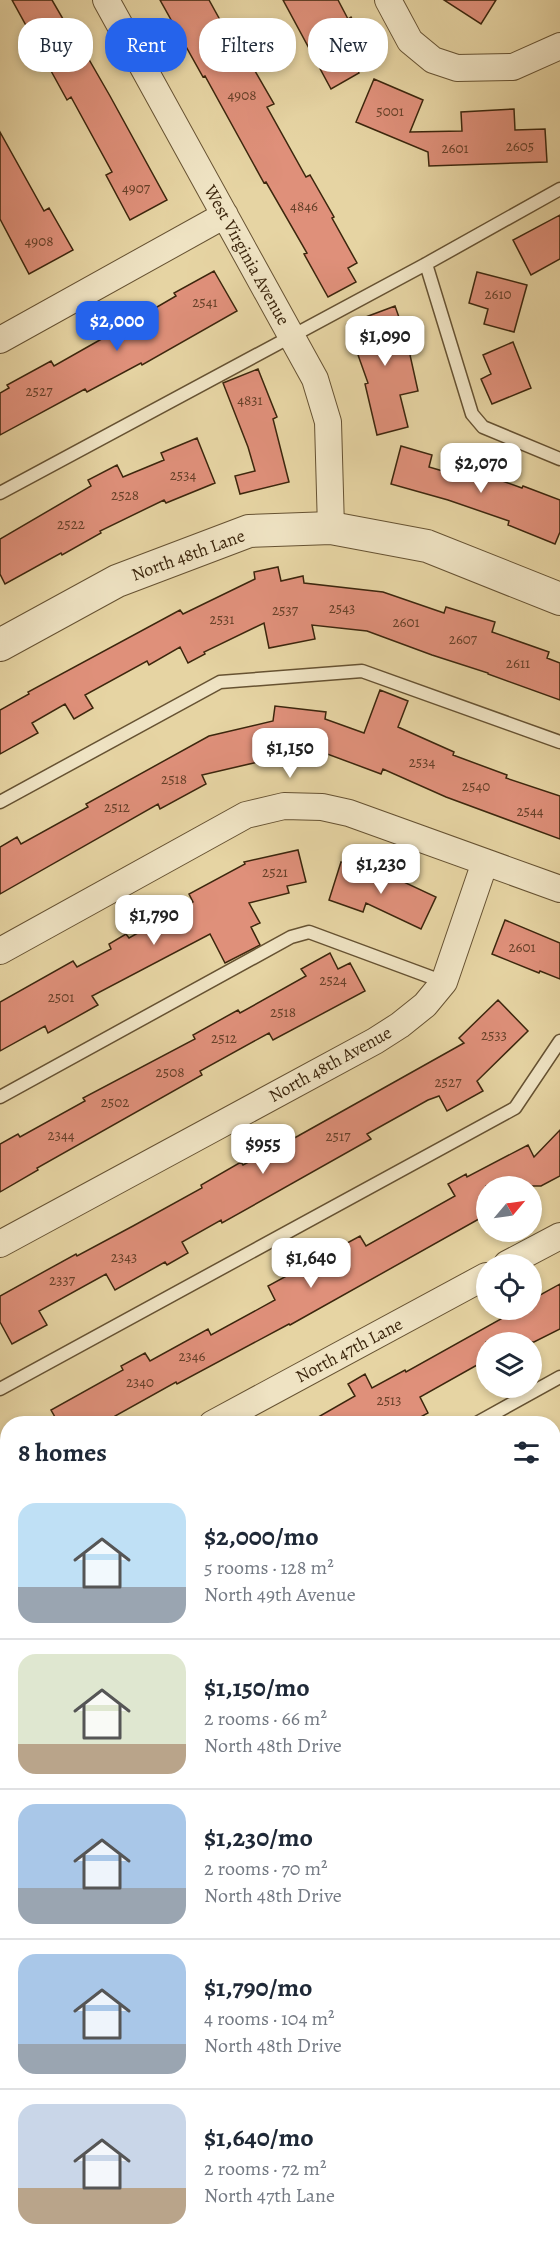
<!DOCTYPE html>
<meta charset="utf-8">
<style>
:root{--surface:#fff;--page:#f6f6f7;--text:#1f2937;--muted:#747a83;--line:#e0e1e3;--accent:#2563eb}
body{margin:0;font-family:Alegreya,serif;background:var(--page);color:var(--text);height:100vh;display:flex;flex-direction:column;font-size:22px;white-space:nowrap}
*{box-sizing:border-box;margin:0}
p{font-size:20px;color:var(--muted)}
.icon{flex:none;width:33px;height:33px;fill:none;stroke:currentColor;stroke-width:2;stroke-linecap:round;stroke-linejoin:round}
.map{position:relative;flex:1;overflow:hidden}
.drawer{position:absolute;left:0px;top:1416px;width:561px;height:834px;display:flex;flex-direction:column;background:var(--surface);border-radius:24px 24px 0 0;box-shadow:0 3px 9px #0003}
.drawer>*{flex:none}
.guide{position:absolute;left:18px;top:18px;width:525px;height:54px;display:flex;gap:12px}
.needle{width:39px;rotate:61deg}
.buttons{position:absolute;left:476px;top:1176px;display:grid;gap:12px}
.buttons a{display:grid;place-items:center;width:66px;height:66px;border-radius:50%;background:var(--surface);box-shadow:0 3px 9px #0003;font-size:30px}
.price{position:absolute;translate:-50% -51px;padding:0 14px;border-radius:12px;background:#fff;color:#222;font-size:20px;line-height:39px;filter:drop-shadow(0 2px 3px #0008)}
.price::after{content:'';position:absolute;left:50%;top:36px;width:18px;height:14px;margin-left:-9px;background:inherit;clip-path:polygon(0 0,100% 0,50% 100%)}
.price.selected{background:var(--accent);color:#fff}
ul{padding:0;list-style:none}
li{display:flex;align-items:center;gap:18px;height:150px;padding:0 18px}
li+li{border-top:2px solid var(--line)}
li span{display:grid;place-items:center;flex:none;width:168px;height:120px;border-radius:18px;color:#555}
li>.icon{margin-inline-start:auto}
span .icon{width:72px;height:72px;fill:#fffc;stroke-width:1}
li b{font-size:26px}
h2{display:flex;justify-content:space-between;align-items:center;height:72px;padding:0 18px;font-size:26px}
.tag{padding:0 21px;border-radius:24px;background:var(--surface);box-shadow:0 3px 9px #0003;font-size:21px;line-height:54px}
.tag.selected{background:var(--accent);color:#fff}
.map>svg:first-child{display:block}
.building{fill:#df907a;stroke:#3c260d;stroke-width:1.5}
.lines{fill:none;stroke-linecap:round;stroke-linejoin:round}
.service-casing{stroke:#665232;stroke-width:15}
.minor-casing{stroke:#665232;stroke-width:28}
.tertiary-casing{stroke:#665232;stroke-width:34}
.service{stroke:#efe3c3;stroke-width:12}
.minor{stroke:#efe3c3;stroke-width:26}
.tertiary{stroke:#efe3c3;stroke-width:32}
.labels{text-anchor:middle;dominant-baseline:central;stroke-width:5;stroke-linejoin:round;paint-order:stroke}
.number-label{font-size:15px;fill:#654028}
.street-label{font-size:18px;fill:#3c260d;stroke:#efe3c3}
</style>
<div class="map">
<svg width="560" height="2250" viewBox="0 0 560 2250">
<rect width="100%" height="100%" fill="#e6d4a3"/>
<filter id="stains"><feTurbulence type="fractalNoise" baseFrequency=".00333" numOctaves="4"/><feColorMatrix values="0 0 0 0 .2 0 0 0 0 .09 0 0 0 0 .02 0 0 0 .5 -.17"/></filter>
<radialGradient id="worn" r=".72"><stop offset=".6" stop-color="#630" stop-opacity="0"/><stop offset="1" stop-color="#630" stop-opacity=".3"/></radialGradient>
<path class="building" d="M 12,0 L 52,0 L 74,38 L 76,37 L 110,96 L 167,200 L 130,220 L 106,175 L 112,172 L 71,97 L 67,100 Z
M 160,0 L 209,0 L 246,67 L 251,64 L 274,104 L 267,107 L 306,177 L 310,175 L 334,217 L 332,218 L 357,263 L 348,268 L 356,282 L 328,297 L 304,254 L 307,253 L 266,182 L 264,183 L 205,76 L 203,77 Z
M 283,0 L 338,0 L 348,19 L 351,17 L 362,37 L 344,47 L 359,73 L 331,89 Z
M 444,0 L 496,0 L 481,24 Z
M 374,79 L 423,100 L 410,132 L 462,131 L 461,112 L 514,109 L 515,130 L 545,129 L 547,162 L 429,166 L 428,152 L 356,122 Z
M 0,132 L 44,211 L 49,208 L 73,250 L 29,274 L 0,219 Z
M 560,215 L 560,259 L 531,275 L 513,240 Z
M 214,271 L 237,311 L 142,365 L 141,363 L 87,392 L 85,389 L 0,435 L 0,393 L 9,388 L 7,385 L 51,361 L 54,366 L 121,328 L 176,296 L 174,293 Z
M 477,272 L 527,285 L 514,332 L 484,324 L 488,309 L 469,303 Z
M 395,306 L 412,354 L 410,355 L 418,391 L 400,395 L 408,427 L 377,435 L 365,384 L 368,383 L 347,324 Z
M 513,342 L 531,388 L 492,404 L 481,379 L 491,374 L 483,355 Z
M 258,369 L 277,417 L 273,419 L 289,482 L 240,494 L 235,476 L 255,471 L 248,447 L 223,383 Z
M 197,438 L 215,483 L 166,503 L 164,500 L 100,531 L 101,533 L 62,555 L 61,553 L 5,584 L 0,574 L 0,539 L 91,486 L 88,480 L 117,465 L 123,477 L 164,460 L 161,453 Z
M 401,446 L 432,455 L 429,467 L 460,476 L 463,467 L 522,488 L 523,486 L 560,500 L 560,532 L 555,544 L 508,525 L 509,521 L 448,500 L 391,484 Z
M 278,567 L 281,581 L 303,576 L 304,583 L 383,592 L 444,613 L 446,607 L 495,622 L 492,632 L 549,652 L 547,658 L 560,663 L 560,700 L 488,674 L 488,673 L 432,655 L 367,631 L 312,625 L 315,639 L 269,648 L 264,623 L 204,652 L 205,654 L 188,663 L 180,647 L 149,665 L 147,661 L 85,695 L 93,708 L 74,719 L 65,704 L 32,723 L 38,733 L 0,754 L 0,710 L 29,694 L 28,692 L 180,610 L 183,614 L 255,579 L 254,572 Z
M 380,690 L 408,701 L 398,727 L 454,752 L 453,755 L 507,775 L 506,778 L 560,796 L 560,839 L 446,797 L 383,769 L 381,774 L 322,752 L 321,759 L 260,752 L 262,761 L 202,775 L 206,784 L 160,809 L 158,804 L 0,894 L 0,847 L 17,837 L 21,844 L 88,807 L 86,804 L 209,736 L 273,721 L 275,706 L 326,712 L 325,719 L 364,733 Z
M 298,850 L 306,882 L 287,886 L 289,893 L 249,903 L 260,923 L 251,927 L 260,945 L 225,963 L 210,934 L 92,996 L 98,1005 L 48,1033 L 45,1026 L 0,1051 L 0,1002 L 73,961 L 77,967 L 111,949 L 109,944 L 126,934 L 129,938 L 193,902 L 189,894 L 245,864 L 244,862 Z
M 341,862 L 388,878 L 389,875 L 436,897 L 421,929 L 366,903 L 363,912 L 329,900 Z
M 505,920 L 560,943 L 560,979 L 540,971 L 539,973 L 492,954 Z
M 330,953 L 338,969 L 350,963 L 365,991 L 273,1040 L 269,1033 L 200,1071 L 202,1075 L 37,1168 L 38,1170 L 0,1192 L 0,1144 L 18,1134 L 20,1137 L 85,1101 L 83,1098 L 195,1039 L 193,1035 L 238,1010 L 240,1013 L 306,976 L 301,969 Z
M 498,1000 L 528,1031 L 477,1081 L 483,1091 L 447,1111 L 439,1096 L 428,1100 L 367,1134 L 371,1139 L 222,1223 L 221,1220 L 182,1242 L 188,1253 L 167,1265 L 165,1262 L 115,1290 L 106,1274 L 39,1311 L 47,1325 L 12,1344 L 0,1322 L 0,1296 L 76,1254 L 77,1256 L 133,1226 L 202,1188 L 201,1185 L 241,1162 L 243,1165 L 298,1136 L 464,1043 L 459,1038 Z
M 560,1130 L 560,1176 L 541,1186 L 486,1186 L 486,1215 L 290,1325 L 289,1324 L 177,1384 L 176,1382 L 115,1416 L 119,1424 L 59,1424 L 51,1410 L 123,1370 L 121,1366 L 145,1353 L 150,1361 L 208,1329 L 211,1335 L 275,1300 L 268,1286 L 360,1236 L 366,1246 L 455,1196 L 448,1184 L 466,1174 L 467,1177 L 528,1145 L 534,1157 Z
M 560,1284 L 560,1329 L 534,1342 L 486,1342 L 486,1360 L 420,1397 L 428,1413 L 408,1424 L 306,1424 L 355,1396 L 348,1384 L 365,1374 L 372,1388 L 405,1370 L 406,1372 L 517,1310 L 531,1310 L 531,1300 Z"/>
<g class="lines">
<g class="service-casing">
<path id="service" d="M 426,264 L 472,414 L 483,427 L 560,459
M 0,493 L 426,264 L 560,189
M 0,802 L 220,682 L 362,671 L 560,742
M 0,1097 L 291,937 L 309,932 L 444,982
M 0,1389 L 515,1108 L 560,1041
M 475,1424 L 560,1377
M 0,1680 L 8,1676
M 554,1682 L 560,1678
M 0,1971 L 8,1972"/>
</g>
<g class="minor-casing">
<path id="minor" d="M 106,0 L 315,379 L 328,422 L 331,528
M 388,0 L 410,41 L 433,60 L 457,68 L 513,67 L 560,46
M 0,340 L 225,215
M 0,951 L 246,815 L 284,806 L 322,807 L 349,813 L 560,889
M 0,1244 L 375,1041 L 400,1025 L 425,1005 L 444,982 L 485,862
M 507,1264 L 560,1236
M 212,1424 L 486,1276
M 554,1532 L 560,1528
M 0,1538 L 8,1533
M 0,1715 L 8,1725
M 554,1839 L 560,1836
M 0,2140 L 8,2136
M 554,2204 L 560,2216
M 284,2242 L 288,2250"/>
</g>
<g class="tertiary-casing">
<path id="tertiary" d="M 0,645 L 117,581 L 249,531 L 331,528 L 427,546 L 560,599"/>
</g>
<use href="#service" class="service"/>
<use href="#minor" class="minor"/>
<use href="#tertiary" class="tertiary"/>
</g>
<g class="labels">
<g class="number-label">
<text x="242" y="95">4908</text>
<text x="390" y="111">5001</text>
<text x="520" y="146">2605</text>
<text x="455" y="148">2601</text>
<text x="136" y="188">4907</text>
<text x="304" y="206">4846</text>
<text x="39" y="241">4908</text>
<text x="498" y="294">2610</text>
<text x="205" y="302">2541</text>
<text x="39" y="391">2527</text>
<text x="250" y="400">4831</text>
<text x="183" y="475">2534</text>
<text x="125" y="495">2528</text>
<text x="71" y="524">2522</text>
<text x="342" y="608">2543</text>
<text x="285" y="610">2537</text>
<text x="222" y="619">2531</text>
<text x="406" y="622">2601</text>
<text x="463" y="639">2607</text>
<text x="518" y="663">2611</text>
<text x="422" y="762">2534</text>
<text x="174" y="779">2518</text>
<text x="476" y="786">2540</text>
<text x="117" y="807">2512</text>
<text x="530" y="811">2544</text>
<text x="275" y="872">2521</text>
<text x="522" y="947">2601</text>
<text x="333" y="980">2524</text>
<text x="61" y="997">2501</text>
<text x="283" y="1012">2518</text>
<text x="494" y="1035">2533</text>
<text x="224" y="1038">2512</text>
<text x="170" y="1072">2508</text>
<text x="448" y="1082">2527</text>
<text x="115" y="1102">2502</text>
<text x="61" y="1135">2344</text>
<text x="338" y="1136">2517</text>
<text x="124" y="1257">2343</text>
<text x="62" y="1280">2337</text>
<text x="192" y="1356">2346</text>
<text x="140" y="1382">2340</text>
<text x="389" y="1400">2513</text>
</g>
<g class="street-label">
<text transform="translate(247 255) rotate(61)">West Virginia Avenue</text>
<text transform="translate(188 555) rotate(-20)">North 48th Lane</text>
<text transform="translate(330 1064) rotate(-29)">North 48th Avenue</text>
<text transform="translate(349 1350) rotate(-28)">North 47th Lane</text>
</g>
</g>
<rect width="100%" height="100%" filter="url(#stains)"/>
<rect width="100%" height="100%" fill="url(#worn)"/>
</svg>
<div class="buttons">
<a><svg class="needle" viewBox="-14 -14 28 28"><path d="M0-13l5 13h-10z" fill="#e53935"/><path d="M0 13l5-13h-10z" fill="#747a83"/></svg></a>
<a><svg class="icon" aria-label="locate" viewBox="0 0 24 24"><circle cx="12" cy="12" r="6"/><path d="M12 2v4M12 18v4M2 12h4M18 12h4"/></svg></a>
<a><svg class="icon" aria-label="layers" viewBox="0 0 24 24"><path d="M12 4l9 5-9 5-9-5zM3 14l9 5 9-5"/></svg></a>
</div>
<b class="price selected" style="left:117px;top:352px">$2,000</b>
<b class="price" style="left:385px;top:367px">$1,090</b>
<b class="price" style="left:481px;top:494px">$2,070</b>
<b class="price" style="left:290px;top:779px">$1,150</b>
<b class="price" style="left:381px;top:895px">$1,230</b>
<b class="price" style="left:154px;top:946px">$1,790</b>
<b class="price" style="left:263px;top:1175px">$955</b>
<b class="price" style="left:311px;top:1289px">$1,640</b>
<div class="guide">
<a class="tag">Buy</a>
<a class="tag selected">Rent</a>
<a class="tag">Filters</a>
<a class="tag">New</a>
</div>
<section class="drawer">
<h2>8 homes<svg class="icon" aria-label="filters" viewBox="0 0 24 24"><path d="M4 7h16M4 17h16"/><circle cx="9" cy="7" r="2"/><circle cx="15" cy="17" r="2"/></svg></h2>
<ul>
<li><span style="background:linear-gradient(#bfe0f5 70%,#9aa5b1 0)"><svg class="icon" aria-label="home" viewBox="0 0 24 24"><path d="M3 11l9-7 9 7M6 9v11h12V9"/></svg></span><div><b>$2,000/mo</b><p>5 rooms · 128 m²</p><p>North 49th Avenue</p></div></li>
<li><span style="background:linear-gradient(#dfe7d0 75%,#b9a48a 0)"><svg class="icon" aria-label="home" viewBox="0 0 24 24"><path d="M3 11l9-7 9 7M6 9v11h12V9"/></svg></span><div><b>$1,150/mo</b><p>2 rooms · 66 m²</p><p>North 48th Drive</p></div></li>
<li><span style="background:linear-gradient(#a9c7e8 70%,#9aa5b1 0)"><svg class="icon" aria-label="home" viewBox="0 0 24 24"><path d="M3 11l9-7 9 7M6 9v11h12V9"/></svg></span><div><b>$1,230/mo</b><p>2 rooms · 70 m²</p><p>North 48th Drive</p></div></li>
<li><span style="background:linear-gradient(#a9c7e8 75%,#9aa5b1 0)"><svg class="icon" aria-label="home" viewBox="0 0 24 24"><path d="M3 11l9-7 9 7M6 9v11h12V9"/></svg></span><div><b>$1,790/mo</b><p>4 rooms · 104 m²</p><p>North 48th Drive</p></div></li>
<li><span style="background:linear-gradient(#c9d6e8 70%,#b9a48a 0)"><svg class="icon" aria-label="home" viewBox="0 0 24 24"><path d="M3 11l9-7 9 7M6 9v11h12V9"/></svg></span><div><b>$1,640/mo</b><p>2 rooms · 72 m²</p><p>North 47th Lane</p></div></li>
</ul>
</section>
</div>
